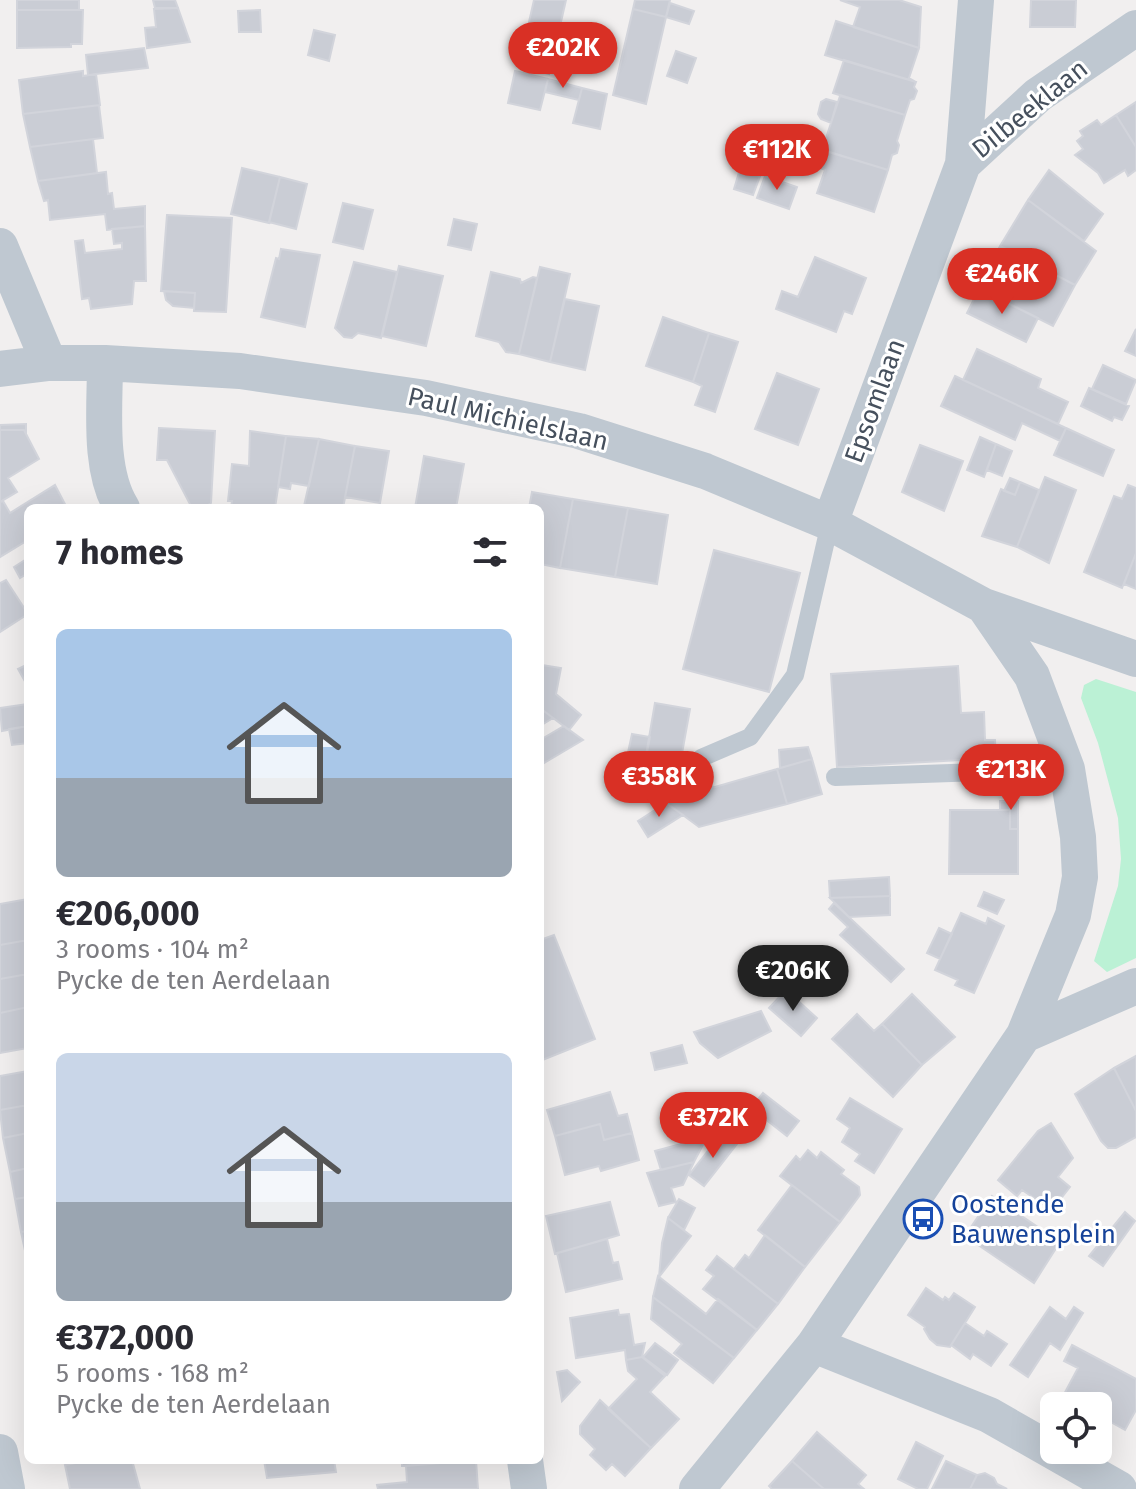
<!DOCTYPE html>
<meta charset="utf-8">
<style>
:root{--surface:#fff;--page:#f7f7f7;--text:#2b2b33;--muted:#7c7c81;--accent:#d93025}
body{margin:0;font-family:"Fira Sans",sans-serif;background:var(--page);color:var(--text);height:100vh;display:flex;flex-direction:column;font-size:30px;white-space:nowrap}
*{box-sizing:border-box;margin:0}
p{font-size:26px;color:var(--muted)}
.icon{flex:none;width:44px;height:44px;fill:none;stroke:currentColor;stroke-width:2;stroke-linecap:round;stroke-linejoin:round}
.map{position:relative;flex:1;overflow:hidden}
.panel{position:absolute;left:24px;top:504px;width:520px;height:960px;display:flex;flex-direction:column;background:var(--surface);border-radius:12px;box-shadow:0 8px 32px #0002}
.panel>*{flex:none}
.fabs{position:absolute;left:1040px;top:1392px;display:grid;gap:16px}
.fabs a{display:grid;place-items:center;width:72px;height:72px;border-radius:12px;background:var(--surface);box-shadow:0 8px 32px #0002;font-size:40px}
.price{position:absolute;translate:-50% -68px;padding:0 18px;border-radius:28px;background:var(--accent);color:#fff;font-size:26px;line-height:52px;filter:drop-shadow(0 2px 4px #0008)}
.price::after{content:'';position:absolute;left:50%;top:48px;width:24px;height:18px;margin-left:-12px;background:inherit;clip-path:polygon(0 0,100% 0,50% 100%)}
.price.on{background:#222;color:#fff}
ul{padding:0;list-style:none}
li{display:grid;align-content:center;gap:16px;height:424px;padding:0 32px}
li span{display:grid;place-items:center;height:248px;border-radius:12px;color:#555}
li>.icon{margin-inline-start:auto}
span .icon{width:144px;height:144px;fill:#fffc;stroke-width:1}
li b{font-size:34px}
h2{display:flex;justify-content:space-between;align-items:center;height:96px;padding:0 32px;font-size:34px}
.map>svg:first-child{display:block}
.green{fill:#bbf1d5}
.building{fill:#cacdd5;stroke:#d2d4db;stroke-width:2}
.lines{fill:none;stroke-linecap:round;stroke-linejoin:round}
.lane{stroke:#bfc8d1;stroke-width:18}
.street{stroke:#bfc8d1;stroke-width:36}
.labels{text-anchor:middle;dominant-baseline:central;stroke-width:6;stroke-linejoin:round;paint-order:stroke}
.street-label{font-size:26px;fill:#46505d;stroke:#fff}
.transit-label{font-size:26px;fill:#164399;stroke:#fff;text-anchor:start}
</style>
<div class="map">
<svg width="1136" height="1489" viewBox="0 0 1136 1489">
<rect width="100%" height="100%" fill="#f1efef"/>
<path class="green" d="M 1096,679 L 1136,692 L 1136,958 L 1107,972 L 1094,961 L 1118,886 L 1121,859 L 1118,818 L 1098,743 L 1081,698 L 1084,685 Z"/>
<path class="building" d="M 17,0 L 79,0 L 79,10 L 17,10 Z
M 153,0 L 175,0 L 178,8 L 155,8 Z
M 534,0 L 566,0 L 549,74 L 519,66 Z
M 635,0 L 670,0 L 666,17 L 633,9 Z
M 840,0 L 899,0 L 921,7 L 919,48 L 853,27 L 860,7 Z
M 1031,0 L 1076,0 L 1075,27 L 1030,27 Z
M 670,3 L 694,11 L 689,24 L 666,17 Z
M 178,8 L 190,42 L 147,48 L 145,28 L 156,27 L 154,9 Z
M 633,9 L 666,17 L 646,104 L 613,95 Z
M 17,10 L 83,10 L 82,44 L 71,44 L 71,47 L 17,48 Z
M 260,10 L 261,32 L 239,32 L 238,11 Z
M 836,21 L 919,48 L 909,78 L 916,82 L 825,55 Z
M 314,30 L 335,35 L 329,61 L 308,55 Z
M 144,48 L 148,68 L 88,75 L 86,55 Z
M 676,51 L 696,58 L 687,83 L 667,76 Z
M 844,60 L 916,82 L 914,87 L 917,91 L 914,99 L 910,100 L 905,115 L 833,93 Z
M 83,71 L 83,76 L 96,74 L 100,105 L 23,114 L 19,80 Z
M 515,71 L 548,79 L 540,110 L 508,103 Z
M 548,79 L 582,88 L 579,100 L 545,92 Z
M 582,88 L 607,94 L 600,129 L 573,123 Z
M 840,96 L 905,115 L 897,141 L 899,145 L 897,153 L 892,155 L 888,170 L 822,150 Z
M 826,99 L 837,102 L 831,123 L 821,119 L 818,114 L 821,102 Z
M 1136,102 L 1136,147 L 1116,115 Z
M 99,105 L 103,138 L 30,147 L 23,114 Z
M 1116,115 L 1136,147 L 1136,170 L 1128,176 L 1125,170 L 1104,183 L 1098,173 L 1075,155 L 1083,149 L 1077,141 L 1083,136 L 1080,131 L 1097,120 L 1101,125 Z
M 93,139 L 97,173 L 38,181 L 30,147 Z
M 823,150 L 888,170 L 874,212 L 817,193 L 825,170 L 818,167 Z
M 242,168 L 280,177 L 269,223 L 231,214 Z
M 740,169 L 760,176 L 753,195 L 734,189 Z
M 1049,170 L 1103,214 L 1084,241 L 1028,200 Z
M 106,172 L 108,194 L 112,193 L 114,209 L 145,206 L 145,226 L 107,230 L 105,214 L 50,220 L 48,200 L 44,201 L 38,181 Z
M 765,176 L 797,187 L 789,209 L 757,198 Z
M 280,177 L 307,184 L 296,229 L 269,222 Z
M 1028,200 L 1096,251 L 1075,285 L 1000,246 Z
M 343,203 L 373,210 L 363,249 L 333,242 Z
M 167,215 L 232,218 L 226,312 L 194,311 L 195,293 L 161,291 Z
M 454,219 L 477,224 L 471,250 L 448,245 Z
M 145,226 L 146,281 L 134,281 L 132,304 L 91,309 L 89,298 L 82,299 L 75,241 L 83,240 L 85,253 L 122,249 L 122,243 L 114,244 L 112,229 Z
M 1000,246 L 1075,285 L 1053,326 L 979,289 L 984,290 L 992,276 L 987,272 L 992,275 L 1004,250 Z
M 999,248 L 1004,250 L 992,275 L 987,272 Z
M 281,249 L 320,255 L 305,327 L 261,317 L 276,258 L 279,259 Z
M 815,257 L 866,278 L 852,314 L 844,311 L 836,332 L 776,309 L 782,291 L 798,297 Z
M 354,262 L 397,272 L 381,338 L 358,333 L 352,338 L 344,337 L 335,328 Z
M 399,266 L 443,276 L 426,346 L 382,336 Z
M 540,267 L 570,274 L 550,362 L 519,354 Z
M 491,272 L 520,279 L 521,283 L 533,277 L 537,278 L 519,354 L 506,352 L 499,342 L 476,336 Z
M 979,289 L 1038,318 L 1026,342 L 967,313 Z
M 164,291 L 195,293 L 194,308 L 173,306 L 166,300 Z
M 565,299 L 599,306 L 585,370 L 550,362 Z
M 663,317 L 709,333 L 693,382 L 646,366 Z
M 1136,329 L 1136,356 L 1125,351 Z
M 709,333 L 738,342 L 715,412 L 695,405 L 702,386 L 693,382 Z
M 977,349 L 1041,379 L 1038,388 L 1068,402 L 1058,424 L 963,380 Z
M 1103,365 L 1136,380 L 1126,404 L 1092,389 Z
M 777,373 L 819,389 L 798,445 L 755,429 Z
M 955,376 L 1066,428 L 1060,441 L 1022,423 L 1015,440 L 941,406 Z
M 1089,388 L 1129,406 L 1122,420 L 1114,417 L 1112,421 L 1081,406 Z
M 26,424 L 26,434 L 24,430 L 0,430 L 0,425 Z
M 159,428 L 215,431 L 211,503 L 203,508 L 192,508 L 167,460 L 157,460 Z
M 1066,428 L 1114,450 L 1103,476 L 1054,455 Z
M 0,430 L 24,430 L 39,459 L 8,478 L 17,492 L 0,502 Z
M 250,431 L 286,436 L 275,508 L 231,508 L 232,501 L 228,501 L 232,464 L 249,466 Z
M 286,436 L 319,439 L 309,486 L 291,483 L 290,489 L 278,487 Z
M 980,437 L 996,444 L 984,477 L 967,470 Z
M 319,439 L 355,446 L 343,508 L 304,506 Z
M 996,444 L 1012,451 L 1002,476 L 987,470 Z
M 920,445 L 963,461 L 944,511 L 902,492 Z
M 355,446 L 389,451 L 380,503 L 345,497 Z
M 424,456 L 464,464 L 456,508 L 415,508 Z
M 1045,477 L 1076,490 L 1049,563 L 1017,547 Z
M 1010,478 L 1020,482 L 1015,495 L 1004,491 Z
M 1020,482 L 1039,490 L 1017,547 L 982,536 L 1001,489 L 1015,495 Z
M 55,485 L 67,508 L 28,508 L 28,540 L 0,557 L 0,502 L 3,501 L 10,513 Z
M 1128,485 L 1136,488 L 1136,553 L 1122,588 L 1084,572 L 1114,496 L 1122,499 Z
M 532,492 L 573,499 L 560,568 L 540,564 L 540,508 L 529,508 Z
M 573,499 L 628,508 L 615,577 L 560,568 Z
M 628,508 L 668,515 L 657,584 L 615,577 Z
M 714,550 L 800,573 L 769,692 L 683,669 Z
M 1136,553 L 1136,589 L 1124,584 Z
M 28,558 L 28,573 L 20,578 L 14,567 Z
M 6,580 L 28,614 L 0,632 L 0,583 Z
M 28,664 L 28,687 L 18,669 Z
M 542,665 L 561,668 L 556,694 L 581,715 L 569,730 L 540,708 Z
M 958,666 L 961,713 L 984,712 L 985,740 L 995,740 L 996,758 L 837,767 L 831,674 Z
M 655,703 L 690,709 L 681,759 L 684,776 L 698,785 L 715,787 L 777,769 L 787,804 L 699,827 L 641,784 Z
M 28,704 L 28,726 L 2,731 L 0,708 Z
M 540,708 L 553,718 L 540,726 Z
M 28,726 L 28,743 L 12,745 L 9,729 Z
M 564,726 L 583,740 L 544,763 L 540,756 L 540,740 Z
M 632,734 L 650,737 L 641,784 L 624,771 Z
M 808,747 L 812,759 L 780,768 L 779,750 Z
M 812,759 L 822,794 L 787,804 L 777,769 Z
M 1000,801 L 1018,801 L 1018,829 L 1010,829 L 1010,810 L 1000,810 Z
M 666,803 L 683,815 L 648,837 L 638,821 Z
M 950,810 L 1010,810 L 1010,829 L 1018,829 L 1018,874 L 949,874 Z
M 889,877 L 890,896 L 830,898 L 829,881 Z
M 984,892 L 1004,900 L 997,914 L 978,906 Z
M 890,896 L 890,915 L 849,917 L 830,898 Z
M 28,899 L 28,940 L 0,945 L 0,904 Z
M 834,903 L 904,969 L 891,982 L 840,935 L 848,927 L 829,909 Z
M 961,913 L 986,924 L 988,918 L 1004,926 L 974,993 L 955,985 L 958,980 L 935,970 Z
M 939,928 L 952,934 L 940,959 L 927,953 Z
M 554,935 L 595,1039 L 540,1061 L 540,940 Z
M 28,940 L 28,974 L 0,979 L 0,945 Z
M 28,974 L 28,1007 L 0,1013 L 0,979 Z
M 786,990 L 817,1018 L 801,1036 L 769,1008 Z
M 912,994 L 955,1037 L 922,1065 L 882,1024 Z
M 28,1007 L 28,1048 L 0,1053 L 0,1013 Z
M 761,1011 L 771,1031 L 718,1058 L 700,1043 L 694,1032 Z
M 857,1014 L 874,1031 L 882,1024 L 922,1065 L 893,1097 L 832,1039 Z
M 682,1045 L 687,1063 L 655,1070 L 651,1053 Z
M 1136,1056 L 1136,1111 L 1114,1068 Z
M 1114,1068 L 1136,1111 L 1136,1137 L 1116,1148 L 1108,1148 L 1101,1141 L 1075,1094 Z
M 28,1071 L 28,1105 L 0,1110 L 0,1076 Z
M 610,1092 L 618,1116 L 627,1114 L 632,1133 L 604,1140 L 600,1124 L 555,1136 L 547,1110 Z
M 763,1093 L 799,1121 L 787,1136 L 751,1108 Z
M 850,1098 L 902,1129 L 874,1173 L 855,1161 L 860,1154 L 842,1142 L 850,1128 L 837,1119 Z
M 28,1105 L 28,1133 L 3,1138 L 0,1110 Z
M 1051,1123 L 1073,1158 L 1058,1177 L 1070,1187 L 1052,1210 L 1022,1190 L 1017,1196 L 998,1180 L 1038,1131 Z
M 600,1124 L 604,1140 L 632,1133 L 639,1160 L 601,1171 L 599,1166 L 565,1175 L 555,1136 Z
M 28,1133 L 28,1168 L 10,1172 L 3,1138 Z
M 722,1133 L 737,1144 L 704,1186 L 689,1175 Z
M 707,1137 L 694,1162 L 661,1170 L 655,1151 Z
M 808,1150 L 817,1158 L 821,1152 L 844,1170 L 841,1174 L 859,1187 L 860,1195 L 840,1222 L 780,1176 L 796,1156 L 800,1160 Z
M 694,1162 L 683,1185 L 671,1188 L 676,1202 L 659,1206 L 647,1173 Z
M 28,1168 L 28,1197 L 15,1199 L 10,1172 Z
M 792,1185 L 840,1222 L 805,1267 L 758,1230 Z
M 992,1196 L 1060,1242 L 1034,1283 L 965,1236 Z
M 28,1197 L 28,1231 L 21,1232 L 15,1199 Z
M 679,1199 L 695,1208 L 684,1230 L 668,1218 Z
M 610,1202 L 619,1235 L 555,1254 L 546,1216 Z
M 1125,1212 L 1135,1221 L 1103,1266 L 1089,1256 Z
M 668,1218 L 691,1236 L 659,1277 L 662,1243 Z
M 28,1231 L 28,1260 L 27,1260 L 21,1232 Z
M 765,1235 L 805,1267 L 778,1304 L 734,1269 L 745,1255 L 749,1258 Z
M 607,1239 L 613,1263 L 618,1262 L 622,1279 L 566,1292 L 557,1253 Z
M 717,1256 L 778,1304 L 757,1330 L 703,1289 L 714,1276 L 706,1270 Z
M 658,1276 L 706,1314 L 718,1299 L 757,1330 L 734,1358 L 653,1297 Z
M 926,1288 L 943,1300 L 945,1297 L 949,1300 L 954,1293 L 975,1307 L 950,1347 L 937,1345 L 930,1339 L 924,1329 L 925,1327 L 908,1315 Z
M 653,1297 L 734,1358 L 713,1383 L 674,1353 L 682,1344 L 651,1319 Z
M 1050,1307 L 1066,1319 L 1074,1307 L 1083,1313 L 1060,1350 L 1050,1343 L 1028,1377 L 1010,1365 Z
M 618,1310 L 619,1315 L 629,1314 L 634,1345 L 645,1343 L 642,1357 L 626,1360 L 625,1350 L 576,1358 L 570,1318 Z
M 965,1323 L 984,1336 L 987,1331 L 1007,1344 L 991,1366 L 973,1354 L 970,1359 L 951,1345 Z
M 655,1343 L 678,1360 L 667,1375 L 643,1357 Z
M 1072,1345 L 1136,1379 L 1136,1410 L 1125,1430 L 1098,1415 L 1098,1406 L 1081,1406 L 1063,1396 L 1078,1368 L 1064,1361 Z
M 642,1357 L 665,1376 L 650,1392 L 679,1419 L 651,1448 L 608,1409 L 637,1379 L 628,1371 L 626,1360 Z
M 567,1370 L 580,1382 L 562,1401 L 557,1372 Z
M 600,1400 L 651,1448 L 625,1476 L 612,1464 L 606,1470 L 590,1455 L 595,1449 L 580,1434 L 580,1426 Z
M 817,1432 L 866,1475 L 858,1484 L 864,1489 L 824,1489 L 792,1461 Z
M 916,1442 L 943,1456 L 927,1489 L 918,1489 L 898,1479 Z
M 92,1460 L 132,1460 L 140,1489 L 70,1489 L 65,1465 Z
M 264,1460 L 334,1460 L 336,1472 L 267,1478 Z
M 402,1460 L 470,1460 L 402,1466 Z
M 476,1460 L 478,1489 L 378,1489 L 377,1485 L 407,1482 L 406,1466 Z
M 792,1461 L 824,1489 L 772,1489 L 769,1486 Z
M 946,1461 L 977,1475 L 970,1489 L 932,1489 Z
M 985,1473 L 994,1478 L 997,1484 L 1007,1489 L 970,1489 L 977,1475 Z"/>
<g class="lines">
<path class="lane" d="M 701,758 L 750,737 L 795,675 L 830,523
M 835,777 L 1067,769"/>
<path class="street" d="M 963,164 L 1038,95 L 1136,28
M 0,246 L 49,363
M 105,363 C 105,407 98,470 122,508
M 0,369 L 49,363 L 105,363 L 240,371 L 426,398 L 579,431 L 705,471 L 830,523 L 984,606 L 1136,659
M 830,523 L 963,164 L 976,0
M 1024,1035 L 1136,986
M 814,1345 L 989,1415 L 1119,1489
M 0,1452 L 7,1489
M 525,1460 L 529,1489
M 697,1489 L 814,1345 L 1024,1035 L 1073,915 L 1080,877 L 1078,837 L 1067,769 L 1032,676 L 984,606"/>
</g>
<defs>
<g id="bus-ring" transform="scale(2)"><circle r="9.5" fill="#fff" stroke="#1a4fb4" stroke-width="1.5"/><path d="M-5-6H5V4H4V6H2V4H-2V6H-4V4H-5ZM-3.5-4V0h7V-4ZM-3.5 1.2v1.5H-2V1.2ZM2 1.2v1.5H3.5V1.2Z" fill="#1a4fb4"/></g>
</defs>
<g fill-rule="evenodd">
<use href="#bus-ring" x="923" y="1219"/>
</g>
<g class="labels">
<g class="street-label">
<text transform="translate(1030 109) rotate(-39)">Dilbeeklaan</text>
<text transform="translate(875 401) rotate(-70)">Epsomlaan</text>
<text transform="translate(508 419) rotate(13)">Paul Michielslaan</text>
</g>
<g class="transit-label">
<text x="951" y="1204">Oostende<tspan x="951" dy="30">Bauwensplein</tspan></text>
</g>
</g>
</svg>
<div class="fabs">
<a><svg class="icon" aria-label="locate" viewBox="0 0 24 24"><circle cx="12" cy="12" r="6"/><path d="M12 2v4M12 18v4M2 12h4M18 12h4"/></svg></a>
</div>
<b class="price" style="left:563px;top:90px">€202K</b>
<b class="price" style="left:777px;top:192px">€112K</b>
<b class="price" style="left:1002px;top:316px">€246K</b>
<b class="price" style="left:1011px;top:812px">€213K</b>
<b class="price" style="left:659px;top:819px">€358K</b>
<b class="price on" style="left:793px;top:1013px">€206K</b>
<b class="price" style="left:713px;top:1160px">€372K</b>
<section class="panel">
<h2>7 homes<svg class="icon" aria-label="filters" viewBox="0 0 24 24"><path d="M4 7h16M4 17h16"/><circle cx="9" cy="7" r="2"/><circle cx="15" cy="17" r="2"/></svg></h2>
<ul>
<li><span style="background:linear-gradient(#a9c7e8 60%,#9aa5b1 0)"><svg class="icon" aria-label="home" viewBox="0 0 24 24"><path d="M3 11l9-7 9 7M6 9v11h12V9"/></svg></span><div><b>€206,000</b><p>3 rooms · 104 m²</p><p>Pycke de ten Aerdelaan</p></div></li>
<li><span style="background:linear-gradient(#c9d6e8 60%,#9aa5b1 0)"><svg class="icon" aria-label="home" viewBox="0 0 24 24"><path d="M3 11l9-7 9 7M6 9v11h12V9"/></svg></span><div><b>€372,000</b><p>5 rooms · 168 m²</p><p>Pycke de ten Aerdelaan</p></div></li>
</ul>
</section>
</div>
